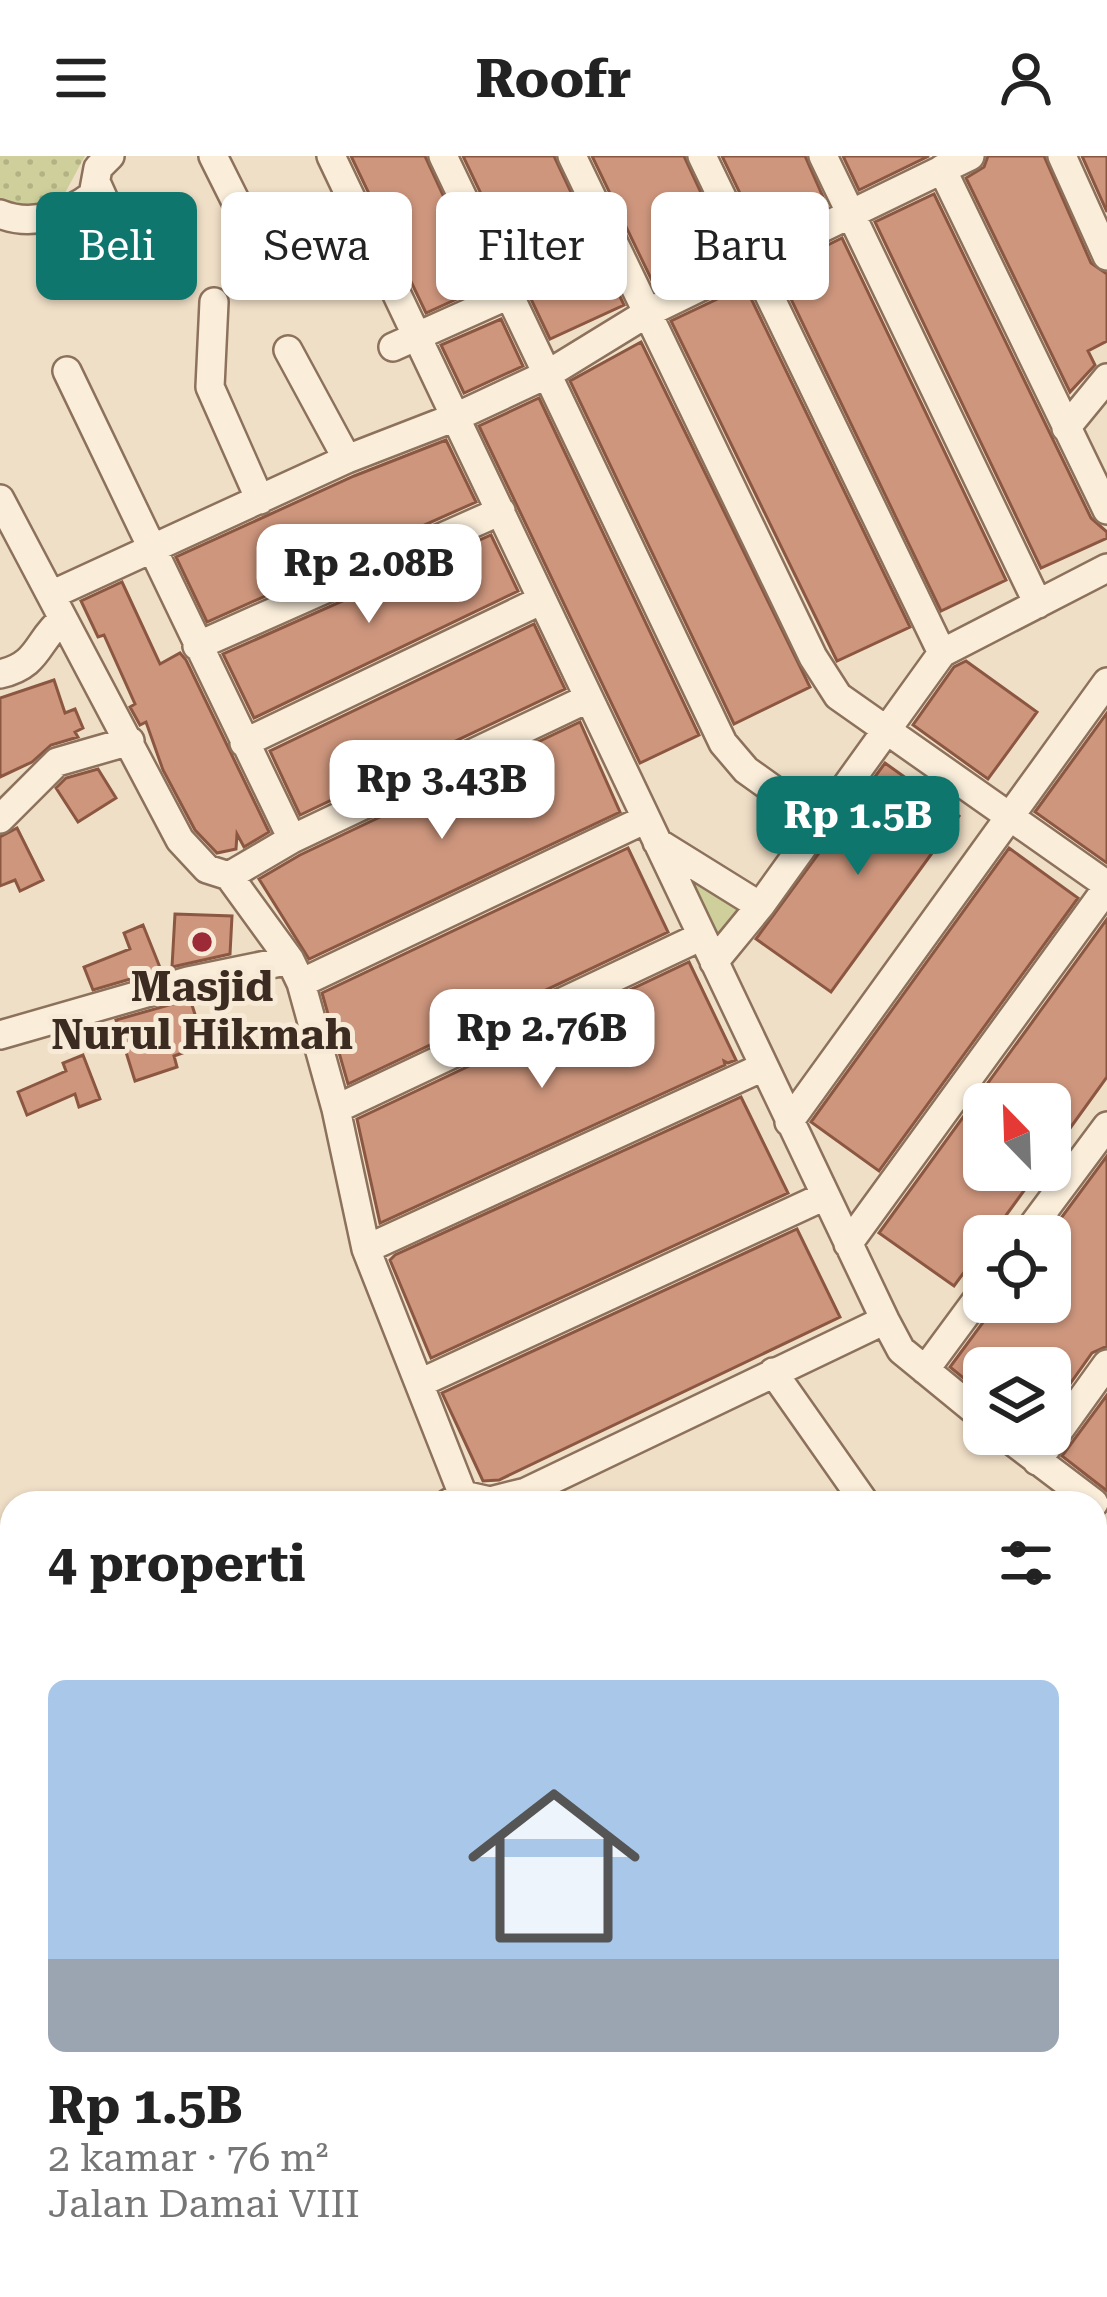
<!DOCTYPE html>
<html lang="id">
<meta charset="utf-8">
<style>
:root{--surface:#fff;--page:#f2f2f2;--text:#222;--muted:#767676;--line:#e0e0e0;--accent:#0f766e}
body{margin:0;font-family:"Roboto Serif",serif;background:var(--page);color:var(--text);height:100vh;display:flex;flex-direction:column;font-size:45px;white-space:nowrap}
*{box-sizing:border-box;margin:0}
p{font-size:39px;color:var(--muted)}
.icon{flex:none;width:66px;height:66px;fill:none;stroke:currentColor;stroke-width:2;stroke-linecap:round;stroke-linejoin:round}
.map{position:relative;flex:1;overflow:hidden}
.details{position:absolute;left:0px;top:1335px;width:1107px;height:807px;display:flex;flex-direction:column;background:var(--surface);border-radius:36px 36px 0 0;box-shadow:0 3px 9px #0004}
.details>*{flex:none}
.top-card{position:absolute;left:36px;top:36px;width:1035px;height:108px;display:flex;gap:24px}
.needle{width:78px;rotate:337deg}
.tools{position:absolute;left:963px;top:927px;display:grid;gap:24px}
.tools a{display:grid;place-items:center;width:108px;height:108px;border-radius:18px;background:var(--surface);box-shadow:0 3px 9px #0004;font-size:60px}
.price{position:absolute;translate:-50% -102px;padding:0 27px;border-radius:24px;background:#fff;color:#222;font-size:39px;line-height:78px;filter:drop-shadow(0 3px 6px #0008)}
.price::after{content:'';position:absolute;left:50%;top:72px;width:36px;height:27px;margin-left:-18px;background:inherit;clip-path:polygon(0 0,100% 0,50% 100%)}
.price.selected{background:var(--accent);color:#fff}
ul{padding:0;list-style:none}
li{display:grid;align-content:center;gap:24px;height:636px;padding:0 48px}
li+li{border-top:3px solid var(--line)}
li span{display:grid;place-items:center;height:372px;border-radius:18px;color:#555}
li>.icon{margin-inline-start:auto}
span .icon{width:216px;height:216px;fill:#fffc;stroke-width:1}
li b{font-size:51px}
h2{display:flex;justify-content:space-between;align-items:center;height:144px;padding:0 48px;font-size:51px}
.pill{padding:0 42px;border-radius:18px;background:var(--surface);box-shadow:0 3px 9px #0004;font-size:42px;line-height:108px}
.pill.selected{background:var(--accent);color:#fff}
header{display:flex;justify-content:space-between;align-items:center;height:156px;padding:0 48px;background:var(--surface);font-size:54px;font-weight:700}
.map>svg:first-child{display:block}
.grass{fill:#cecf9b}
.garden{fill:url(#garden-dots)}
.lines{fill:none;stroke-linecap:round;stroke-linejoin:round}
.stream{stroke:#6f9286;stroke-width:8}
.building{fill:#ce967d;stroke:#8c5741;stroke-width:3}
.minor-casing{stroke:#8c715c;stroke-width:32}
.minor{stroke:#faeedb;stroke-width:27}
.poi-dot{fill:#9d2a37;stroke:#f7ead7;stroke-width:4.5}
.labels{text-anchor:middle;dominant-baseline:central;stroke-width:10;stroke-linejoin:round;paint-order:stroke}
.poi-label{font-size:42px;font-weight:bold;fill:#3c2b20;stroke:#f7ead7}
</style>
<header><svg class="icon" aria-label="menu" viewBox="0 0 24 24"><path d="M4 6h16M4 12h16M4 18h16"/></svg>Roofr<svg class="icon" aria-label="person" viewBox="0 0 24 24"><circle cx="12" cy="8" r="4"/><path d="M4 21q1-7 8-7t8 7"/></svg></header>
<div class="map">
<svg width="1107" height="2141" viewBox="0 0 1107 2141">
<defs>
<pattern id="garden-dots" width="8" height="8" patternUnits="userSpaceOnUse" patternTransform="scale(3)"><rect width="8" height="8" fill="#cecf9b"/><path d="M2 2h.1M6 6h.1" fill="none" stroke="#b2b285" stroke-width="1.8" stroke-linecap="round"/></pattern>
</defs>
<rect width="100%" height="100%" fill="#f0dfc7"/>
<path class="grass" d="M 686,716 L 743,750 L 719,780 L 703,761 Z"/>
<path class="garden" d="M 0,0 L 85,0 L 52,61 L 0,45 Z"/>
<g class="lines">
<path class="stream" d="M 0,1396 L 12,1412
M 735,2130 L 746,2141"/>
</g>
<path class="building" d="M 351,0 L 425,0 L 485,130 L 426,157 Z
M 463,0 L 554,0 L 624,149 L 550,183 Z
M 592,0 L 684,0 L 729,97 L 656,133 Z
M 722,0 L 805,0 L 827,50 L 761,81 Z
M 843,0 L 929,0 L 859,34 Z
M 988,0 L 1044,0 L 1091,107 L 1107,118 L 1107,185 L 1088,195 L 1095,209 L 1070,236 L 966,22 L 984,11 Z
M 1082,0 L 1107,0 L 1107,56 Z
M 934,38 L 1091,362 L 1107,376 L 1107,382 L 1041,412 L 875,66 Z
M 842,82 L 1006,424 L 941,455 L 777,114 Z
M 745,130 L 910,471 L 837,505 L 671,165 Z
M 501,163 L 523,210 L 464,237 L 441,189 Z
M 641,186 L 810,531 L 734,568 L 570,225 Z
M 539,242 L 699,579 L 640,607 L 479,270 Z
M 446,284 L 476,346 L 207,466 L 176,401 L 354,320 Z
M 491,379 L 518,435 L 254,562 L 223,498 Z
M 122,426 L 160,508 L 180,497 L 186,504 L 269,676 L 244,691 L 237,678 L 236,693 L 217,697 L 195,674 L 163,614 L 146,566 L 140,569 L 130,551 L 135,548 L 104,479 L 98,481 L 81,445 Z
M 534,468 L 565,533 L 300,659 L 270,595 Z
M 966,505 L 1037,556 L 988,623 L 913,569 L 954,511 Z
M 54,524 L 65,557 L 75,553 L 83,572 L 75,576 L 78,581 L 51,589 L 32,606 L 0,621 L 0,542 Z
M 1107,557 L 1107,707 L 1035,656 Z
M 580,566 L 620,656 L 309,803 L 259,723 L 300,699 Z
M 885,607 L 959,660 L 831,836 L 756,783 Z
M 98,613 L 116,642 L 78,666 L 56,632 L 66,622 Z
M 17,672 L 43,724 L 20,735 L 15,724 L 0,730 L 0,681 Z
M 628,692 L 668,776 L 348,928 L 322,837 Z
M 1009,692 L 1078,742 L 879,1015 L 811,966 Z
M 175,758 L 232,760 L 230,798 L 172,811 Z
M 1107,763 L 1107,921 L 1050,1000 L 1050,948 L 984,948 L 984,1014 L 1039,1014 L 991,1080 L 984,1080 L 984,1089 L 954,1130 L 879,1077 Z
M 143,769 L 161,814 L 93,834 L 84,811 L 130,793 L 124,777 Z
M 689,806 L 736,904 L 728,907 L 724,905 L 725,909 L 380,1067 L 357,963 Z
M 190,843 L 205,889 L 174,900 L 177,911 L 135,925 L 116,864 Z
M 83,899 L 100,943 L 79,951 L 75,938 L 27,959 L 18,936 L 66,915 L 63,907 Z
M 741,941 L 788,1037 L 431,1202 L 390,1104 L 395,1099 Z
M 1107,1000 L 1107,1190 L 1092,1197 L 1050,1256 L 1050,1212 L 984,1212 L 984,1239 L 950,1211 L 998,1146 L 1050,1146 L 1050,1077 Z
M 797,1073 L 840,1161 L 499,1324 L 483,1325 L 442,1237 Z
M 1107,1239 L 1107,1335 L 1062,1300 Z"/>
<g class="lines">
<g class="minor-casing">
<path id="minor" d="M 213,0 L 257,88
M 331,0 L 885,1164 L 901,1194 L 984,1262
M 443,0 L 723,587 L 746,614 L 820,667
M 572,0 L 813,501 L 838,540 L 1107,729
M 702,0 L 942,497
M 823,0 L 1038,448
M 1062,0 L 1107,100
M 942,13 L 1107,354
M 96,26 L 124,88
M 0,58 C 32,71 66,59 93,39 L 98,12 L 110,0
M 214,146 L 210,231 L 260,344
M 393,191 L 509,139
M 288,194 L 347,303
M 67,215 L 292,683
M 1066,272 L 1107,222
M 0,343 L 180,684 L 207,713 L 229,720 L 290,804 L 301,827 L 336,953 L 366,1093 L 463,1339
M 51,439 L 347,303 L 458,260 L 548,218 L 649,156 L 970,0
M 197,490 L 501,355
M 0,518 C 40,509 36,485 63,463
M 244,587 L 542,444
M 0,663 L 57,606 L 130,585
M 657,686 L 760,750
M 229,720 L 292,683 L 589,542
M 714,806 L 760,750 L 942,497 L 1107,412
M 301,827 L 646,663
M 0,879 L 188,825 L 290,804
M 336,953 L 702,780
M 789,966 L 1107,526
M 1025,1080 L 1107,970
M 848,1088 L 1107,732
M 366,1093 L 763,911
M 925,1214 L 984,1134
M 773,1216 L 865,1347
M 420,1227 L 825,1040
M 1003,1278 L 1094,1347
M 1037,1305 L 1107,1208
M 449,1347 L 463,1339 L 490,1345 L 526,1336 L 885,1164
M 1095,1499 L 1107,1491
M 1095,1612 L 1107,1620
M 1095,1741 L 1107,1750
M 0,1769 L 12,1778
M 1095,1825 L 1107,1822
M 0,2081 L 12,2085
M 863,2130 L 867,2141
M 1014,2130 L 1017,2141"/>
</g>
<use href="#minor" class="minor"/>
</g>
<circle class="poi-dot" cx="202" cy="786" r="12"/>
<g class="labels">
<g class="poi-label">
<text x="202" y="830">Masjid<tspan x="202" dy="48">Nurul Hikmah</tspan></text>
</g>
</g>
</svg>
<div class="tools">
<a><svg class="needle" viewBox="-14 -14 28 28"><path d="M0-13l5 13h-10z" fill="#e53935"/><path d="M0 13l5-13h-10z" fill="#767676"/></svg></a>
<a><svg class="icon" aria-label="locate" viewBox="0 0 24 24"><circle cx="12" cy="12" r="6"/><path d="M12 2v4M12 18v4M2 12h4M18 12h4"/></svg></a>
<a><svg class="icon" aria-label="layers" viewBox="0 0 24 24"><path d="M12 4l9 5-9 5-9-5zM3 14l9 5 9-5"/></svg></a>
</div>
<b class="price" style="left:369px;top:470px">Rp 2.08B</b>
<b class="price" style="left:442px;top:686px">Rp 3.43B</b>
<b class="price selected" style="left:858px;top:722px">Rp 1.5B</b>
<b class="price" style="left:542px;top:935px">Rp 2.76B</b>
<div class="top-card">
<a class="pill selected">Beli</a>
<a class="pill">Sewa</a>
<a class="pill">Filter</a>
<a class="pill">Baru</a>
</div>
<section class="details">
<h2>4 properti<svg class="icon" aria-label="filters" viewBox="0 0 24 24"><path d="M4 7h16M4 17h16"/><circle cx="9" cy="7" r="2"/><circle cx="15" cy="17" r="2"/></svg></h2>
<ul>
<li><span style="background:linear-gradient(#a9c7e8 75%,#9aa5b1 0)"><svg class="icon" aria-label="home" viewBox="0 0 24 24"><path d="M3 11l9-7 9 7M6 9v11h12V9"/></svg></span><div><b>Rp 1.5B</b><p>2 kamar · 76 m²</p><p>Jalan Damai VIII</p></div></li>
</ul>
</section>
</div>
